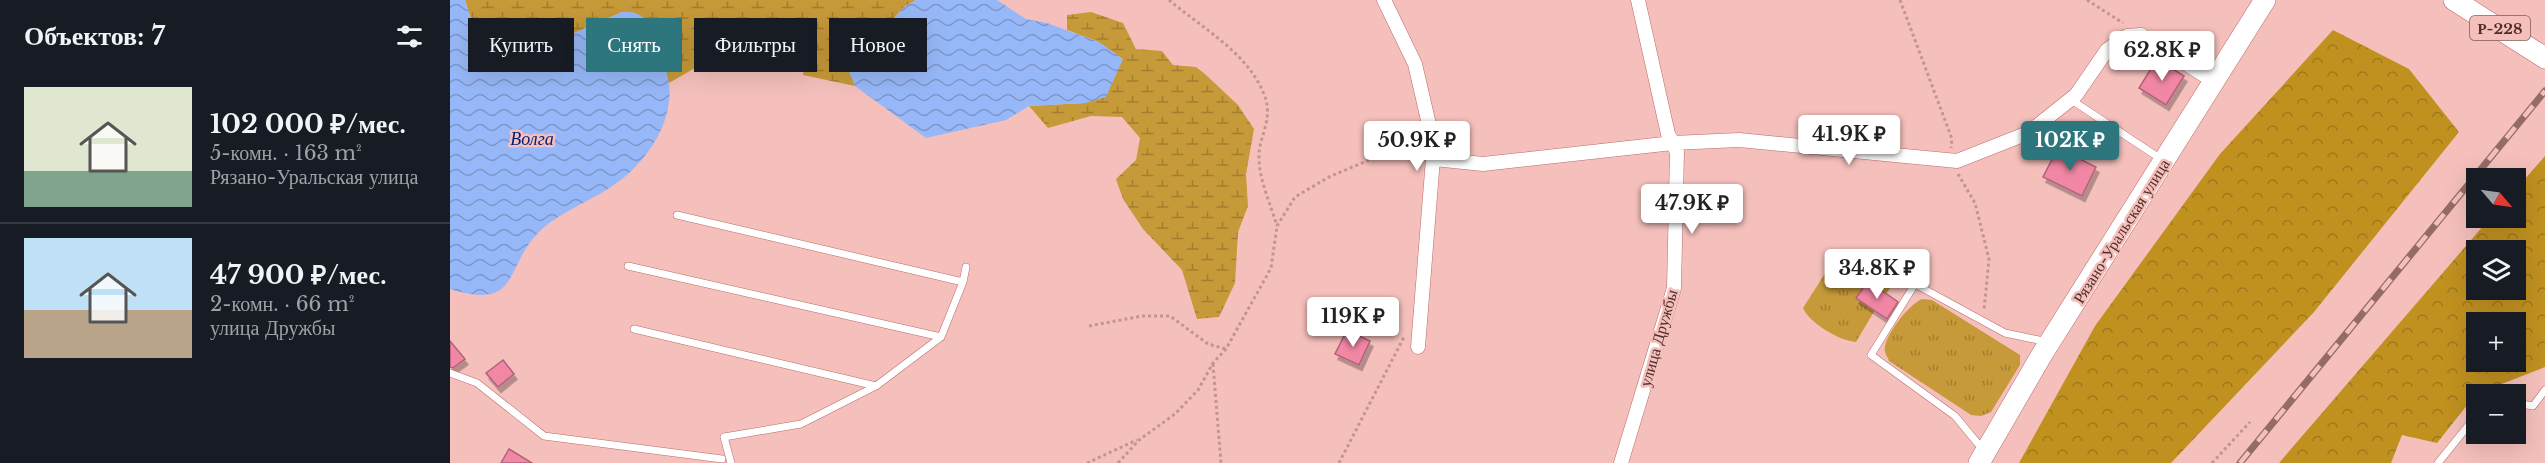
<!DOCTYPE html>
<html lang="ru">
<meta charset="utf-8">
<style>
:root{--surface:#171b24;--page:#242831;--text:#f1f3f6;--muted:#9ea1a6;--line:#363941;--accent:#2d767d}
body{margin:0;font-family:"Libre Baskerville",serif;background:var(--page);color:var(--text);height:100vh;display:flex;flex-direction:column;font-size:22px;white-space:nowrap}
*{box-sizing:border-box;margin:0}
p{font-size:20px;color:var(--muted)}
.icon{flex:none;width:33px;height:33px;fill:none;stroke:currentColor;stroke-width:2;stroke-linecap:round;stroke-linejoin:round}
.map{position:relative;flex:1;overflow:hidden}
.sheet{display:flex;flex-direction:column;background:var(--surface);width:450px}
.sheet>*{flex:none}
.guide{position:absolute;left:18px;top:18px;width:570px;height:54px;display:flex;gap:12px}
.needle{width:39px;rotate:119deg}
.buttons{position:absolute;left:2016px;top:168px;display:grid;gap:12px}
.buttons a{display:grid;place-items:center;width:60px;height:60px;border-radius:0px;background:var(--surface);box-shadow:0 6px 24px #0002;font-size:30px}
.price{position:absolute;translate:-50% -51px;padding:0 14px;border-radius:6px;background:#fff;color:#222;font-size:20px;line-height:39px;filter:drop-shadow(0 2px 3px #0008)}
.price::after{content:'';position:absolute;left:50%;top:36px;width:18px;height:14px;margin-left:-9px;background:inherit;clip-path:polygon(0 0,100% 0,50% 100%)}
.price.selected{background:var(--accent);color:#fff}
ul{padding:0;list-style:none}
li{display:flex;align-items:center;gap:18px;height:150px;padding:0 24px}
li+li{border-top:2px solid var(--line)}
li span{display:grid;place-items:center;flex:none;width:168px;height:120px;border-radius:0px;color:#555}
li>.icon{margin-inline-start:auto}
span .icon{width:72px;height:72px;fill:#fffc;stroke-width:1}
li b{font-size:26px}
h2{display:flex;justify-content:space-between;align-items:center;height:72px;padding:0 24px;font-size:26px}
.chip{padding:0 21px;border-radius:0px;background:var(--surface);box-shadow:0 6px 24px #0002;font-size:21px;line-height:54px}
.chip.selected{background:var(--accent);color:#fff}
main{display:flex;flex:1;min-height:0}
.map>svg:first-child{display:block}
.grass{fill:url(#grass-tufts)}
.forest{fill:url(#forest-crowns);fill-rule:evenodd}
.wetland{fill:url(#wetland-marsh)}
.water{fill:url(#water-waves)}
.building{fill:#f187a4;stroke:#b06378;stroke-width:1.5;filter:url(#shadow)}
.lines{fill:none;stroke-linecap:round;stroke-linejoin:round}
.service-casing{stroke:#bb6b68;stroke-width:8}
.minor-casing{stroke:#bb6b68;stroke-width:15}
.primary-casing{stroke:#bb6b68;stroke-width:22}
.trunk-casing{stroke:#bb6b68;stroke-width:22}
.path{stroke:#c39490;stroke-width:3;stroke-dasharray:3 3;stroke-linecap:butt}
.service{stroke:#fff;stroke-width:7}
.minor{stroke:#fff;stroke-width:14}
.primary{stroke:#fff;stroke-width:21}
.trunk{stroke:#fff;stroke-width:21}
.rail-casing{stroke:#956b68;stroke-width:7}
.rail{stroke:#f5c0bc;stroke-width:4.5;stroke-dasharray:14;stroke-linecap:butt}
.labels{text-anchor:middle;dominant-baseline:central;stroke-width:5;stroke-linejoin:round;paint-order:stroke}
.shield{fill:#f5c0bc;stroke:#815956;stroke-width:1.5}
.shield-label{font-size:15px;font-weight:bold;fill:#4f2d2b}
.street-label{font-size:16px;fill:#4f2d2b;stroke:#f5c0bc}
.water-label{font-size:18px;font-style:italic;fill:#001c77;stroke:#f5c0bc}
</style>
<main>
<section class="sheet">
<h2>Объектов: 7<svg class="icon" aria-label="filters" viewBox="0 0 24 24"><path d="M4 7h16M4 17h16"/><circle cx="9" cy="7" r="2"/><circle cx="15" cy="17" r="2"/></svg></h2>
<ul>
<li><span style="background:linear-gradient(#dfe7d0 70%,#7fa58c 0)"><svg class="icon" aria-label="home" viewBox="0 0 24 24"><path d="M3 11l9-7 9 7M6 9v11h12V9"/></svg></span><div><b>102 000 ₽/мес.</b><p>5-комн. · 163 m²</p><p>Рязано-Уральская улица</p></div></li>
<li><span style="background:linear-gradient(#bfe0f5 60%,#b9a48a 0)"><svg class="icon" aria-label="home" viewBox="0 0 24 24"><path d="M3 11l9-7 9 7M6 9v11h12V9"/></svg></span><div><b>47 900 ₽/мес.</b><p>2-комн. · 66 m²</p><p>улица Дружбы</p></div></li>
</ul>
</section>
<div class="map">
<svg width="2095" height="463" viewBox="0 0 2095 463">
<defs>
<pattern id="grass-tufts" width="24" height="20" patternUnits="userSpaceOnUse" patternTransform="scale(1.5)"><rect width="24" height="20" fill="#c79a39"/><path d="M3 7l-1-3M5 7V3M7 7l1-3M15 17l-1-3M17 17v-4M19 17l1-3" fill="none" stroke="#a47e30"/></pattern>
<pattern id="forest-crowns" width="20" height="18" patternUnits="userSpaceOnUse" patternTransform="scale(1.5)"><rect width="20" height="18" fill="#c19120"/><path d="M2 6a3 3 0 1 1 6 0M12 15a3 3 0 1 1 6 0" fill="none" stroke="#9f771c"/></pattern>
<pattern id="wetland-marsh" width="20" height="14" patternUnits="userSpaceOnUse" patternTransform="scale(1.5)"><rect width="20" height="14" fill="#c79a39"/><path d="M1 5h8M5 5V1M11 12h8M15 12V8" fill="none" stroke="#a47e30"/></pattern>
<pattern id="water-waves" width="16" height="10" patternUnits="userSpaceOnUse" patternTransform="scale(1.5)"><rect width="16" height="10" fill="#97b8f8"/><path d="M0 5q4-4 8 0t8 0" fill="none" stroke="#7e96c9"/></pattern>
<filter id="shadow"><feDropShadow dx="3" dy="5.5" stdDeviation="0" flood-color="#0004"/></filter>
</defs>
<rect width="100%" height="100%" fill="#f5c0bc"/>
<path class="grass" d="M 1412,254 L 1418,254 L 1447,269 L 1448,277 L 1436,294 L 1418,281 L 1406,298 L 1425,310 L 1406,342 C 1390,341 1359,323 1353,308 L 1383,261 L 1389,258 L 1404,265 Z
M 1472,299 L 1482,300 L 1570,355 L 1570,365 L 1541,412 L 1531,416 L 1521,415 L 1439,361 C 1438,358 1436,355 1435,352 C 1432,338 1459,304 1472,299 Z"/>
<path class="forest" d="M 1883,30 L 1959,69 L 2009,132 L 1864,312 L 1721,463 L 1569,463 L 1645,326 L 1770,154 Z
M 2095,156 L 2095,367 L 2026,394 L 1987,443 L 1952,435 L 1941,463 L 1829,463 L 2040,218 L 2066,218 L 2066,189 ZM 2066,250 L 2066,290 L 2026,290 L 2026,250 ZM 2026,322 L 2066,322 L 2066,362 L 2026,362 Z"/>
<path class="wetland" d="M 15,0 L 466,0 L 454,7 L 399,69 L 405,86 L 353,75 L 357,48 L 335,35 L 304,46 L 280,62 L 245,68 L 219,83 L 201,26 L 172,12 L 63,60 C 32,60 23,25 15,0 Z
M 641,12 L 673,23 L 686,49 L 712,51 L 723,65 L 746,67 L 755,74 L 788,105 L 804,129 L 796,174 L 798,206 L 788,232 L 785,283 L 769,317 L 747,319 L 732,270 L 693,229 L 673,199 L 666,179 L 686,160 L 690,138 L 672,117 L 641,116 L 598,128 L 579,106 L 635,103 L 649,42 L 617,30 L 617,15 Z"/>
<path class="water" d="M 0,0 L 15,0 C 23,25 32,60 63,60 L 172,12 C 193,10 200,23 206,41 C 210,54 217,70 219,84 C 224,126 192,168 158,189 C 136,203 107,214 89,232 C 53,268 71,311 0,289 Z
M 466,0 L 547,0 L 576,19 L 597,23 L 649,42 L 673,59 L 656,97 L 635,103 L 579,106 L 556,120 L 476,138 L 405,86 L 398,69 L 454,7 Z"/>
<path class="building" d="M 1707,59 L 1734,76 L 1716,105 L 1689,88 Z
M 1608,148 L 1646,167 L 1632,196 L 1593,177 Z
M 1418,281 L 1448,302 L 1437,319 L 1406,298 Z
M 897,330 L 920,341 L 909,365 L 885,354 Z
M 0,341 L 15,359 L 3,368 L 0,367 Z
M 53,360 L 64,374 L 48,387 L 36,373 Z
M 59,449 L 82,463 L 51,463 Z"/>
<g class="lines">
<g class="service-casing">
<path id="service" d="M 1620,99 L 1711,159
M 227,215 L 513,282
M 178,266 L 491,337
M 184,329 L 426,386
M 0,373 L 27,383 L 94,436 L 272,459
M 2066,403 L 2083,406 L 2095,390
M 1534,451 L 1505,416 L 1421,355 L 1465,284 L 1555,333 L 1598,342
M 281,463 L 274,437 L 351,424 L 426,386 L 491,337 L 513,282 L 516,267
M 1988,463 L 2026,416"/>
</g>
<g class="minor-casing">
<path id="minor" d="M 934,0 L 965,64 L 984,146 L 968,347
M 984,159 L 1033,164 L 1223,143 L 1289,140 L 1507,161 L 1578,133 L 1626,95 L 1657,50 L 1677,36 L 1691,35 L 1765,82
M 1171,463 L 1224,288 L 1227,152 L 1218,134 L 1188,0"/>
</g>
<g class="primary-casing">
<path id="primary" d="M 1529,463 L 1591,356 L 1815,0"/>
</g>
<g class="trunk-casing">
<path id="trunk" d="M 2004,0 L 2095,58"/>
</g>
<path class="path" d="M 719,0 C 752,28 800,54 815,97 C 823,120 809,137 809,155 C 808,178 821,205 827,226
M 1450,0 L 1502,139 L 1501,148
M 1637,0 L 1673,23
M 1508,174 L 1525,203 L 1539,259 L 1534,310
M 639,326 L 692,316 L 720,316 L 758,344 L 776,349
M 763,364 L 771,463
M 637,463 L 687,440
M 668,463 L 689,440 L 725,414 L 748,390 L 763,363 L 776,349 L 821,268 L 827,226 L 845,197 L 879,177 L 933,154 L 969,158
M 889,463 L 954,337
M 1762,463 L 1800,422"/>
<use href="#service" class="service"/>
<use href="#minor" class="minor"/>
<use href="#primary" class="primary"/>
<use href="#trunk" class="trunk"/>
<g class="rail-casing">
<path id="rail" d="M 1790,463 L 2095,91"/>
</g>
<use href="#rail" class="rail"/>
</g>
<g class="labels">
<rect class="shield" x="2020" y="16" width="60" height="24" rx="4.5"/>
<g class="shield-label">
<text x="2050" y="28">Р-228</text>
</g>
<g class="street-label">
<text transform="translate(1671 231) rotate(-58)">Рязано-Уральская улица</text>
<text transform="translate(1208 338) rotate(-74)">улица Дружбы</text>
</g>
<g class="water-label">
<text x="82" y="139">Волга</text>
</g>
</g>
</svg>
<div class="buttons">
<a><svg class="needle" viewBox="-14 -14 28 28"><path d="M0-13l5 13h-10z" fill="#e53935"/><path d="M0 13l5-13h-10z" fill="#9ea1a6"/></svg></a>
<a><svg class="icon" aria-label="layers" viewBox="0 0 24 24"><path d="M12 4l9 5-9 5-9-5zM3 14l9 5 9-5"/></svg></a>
<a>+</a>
<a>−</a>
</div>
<b class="price" style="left:1712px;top:82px">62.8K ₽</b>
<b class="price" style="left:1399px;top:166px">41.9K ₽</b>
<b class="price" style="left:967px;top:172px">50.9K ₽</b>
<b class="price selected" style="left:1620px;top:172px">102K ₽</b>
<b class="price" style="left:1242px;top:235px">47.9K ₽</b>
<b class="price" style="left:1427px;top:300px">34.8K ₽</b>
<b class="price" style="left:903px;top:348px">119K ₽</b>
<div class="guide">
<a class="chip">Купить</a>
<a class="chip selected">Снять</a>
<a class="chip">Фильтры</a>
<a class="chip">Новое</a>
</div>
</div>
</main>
